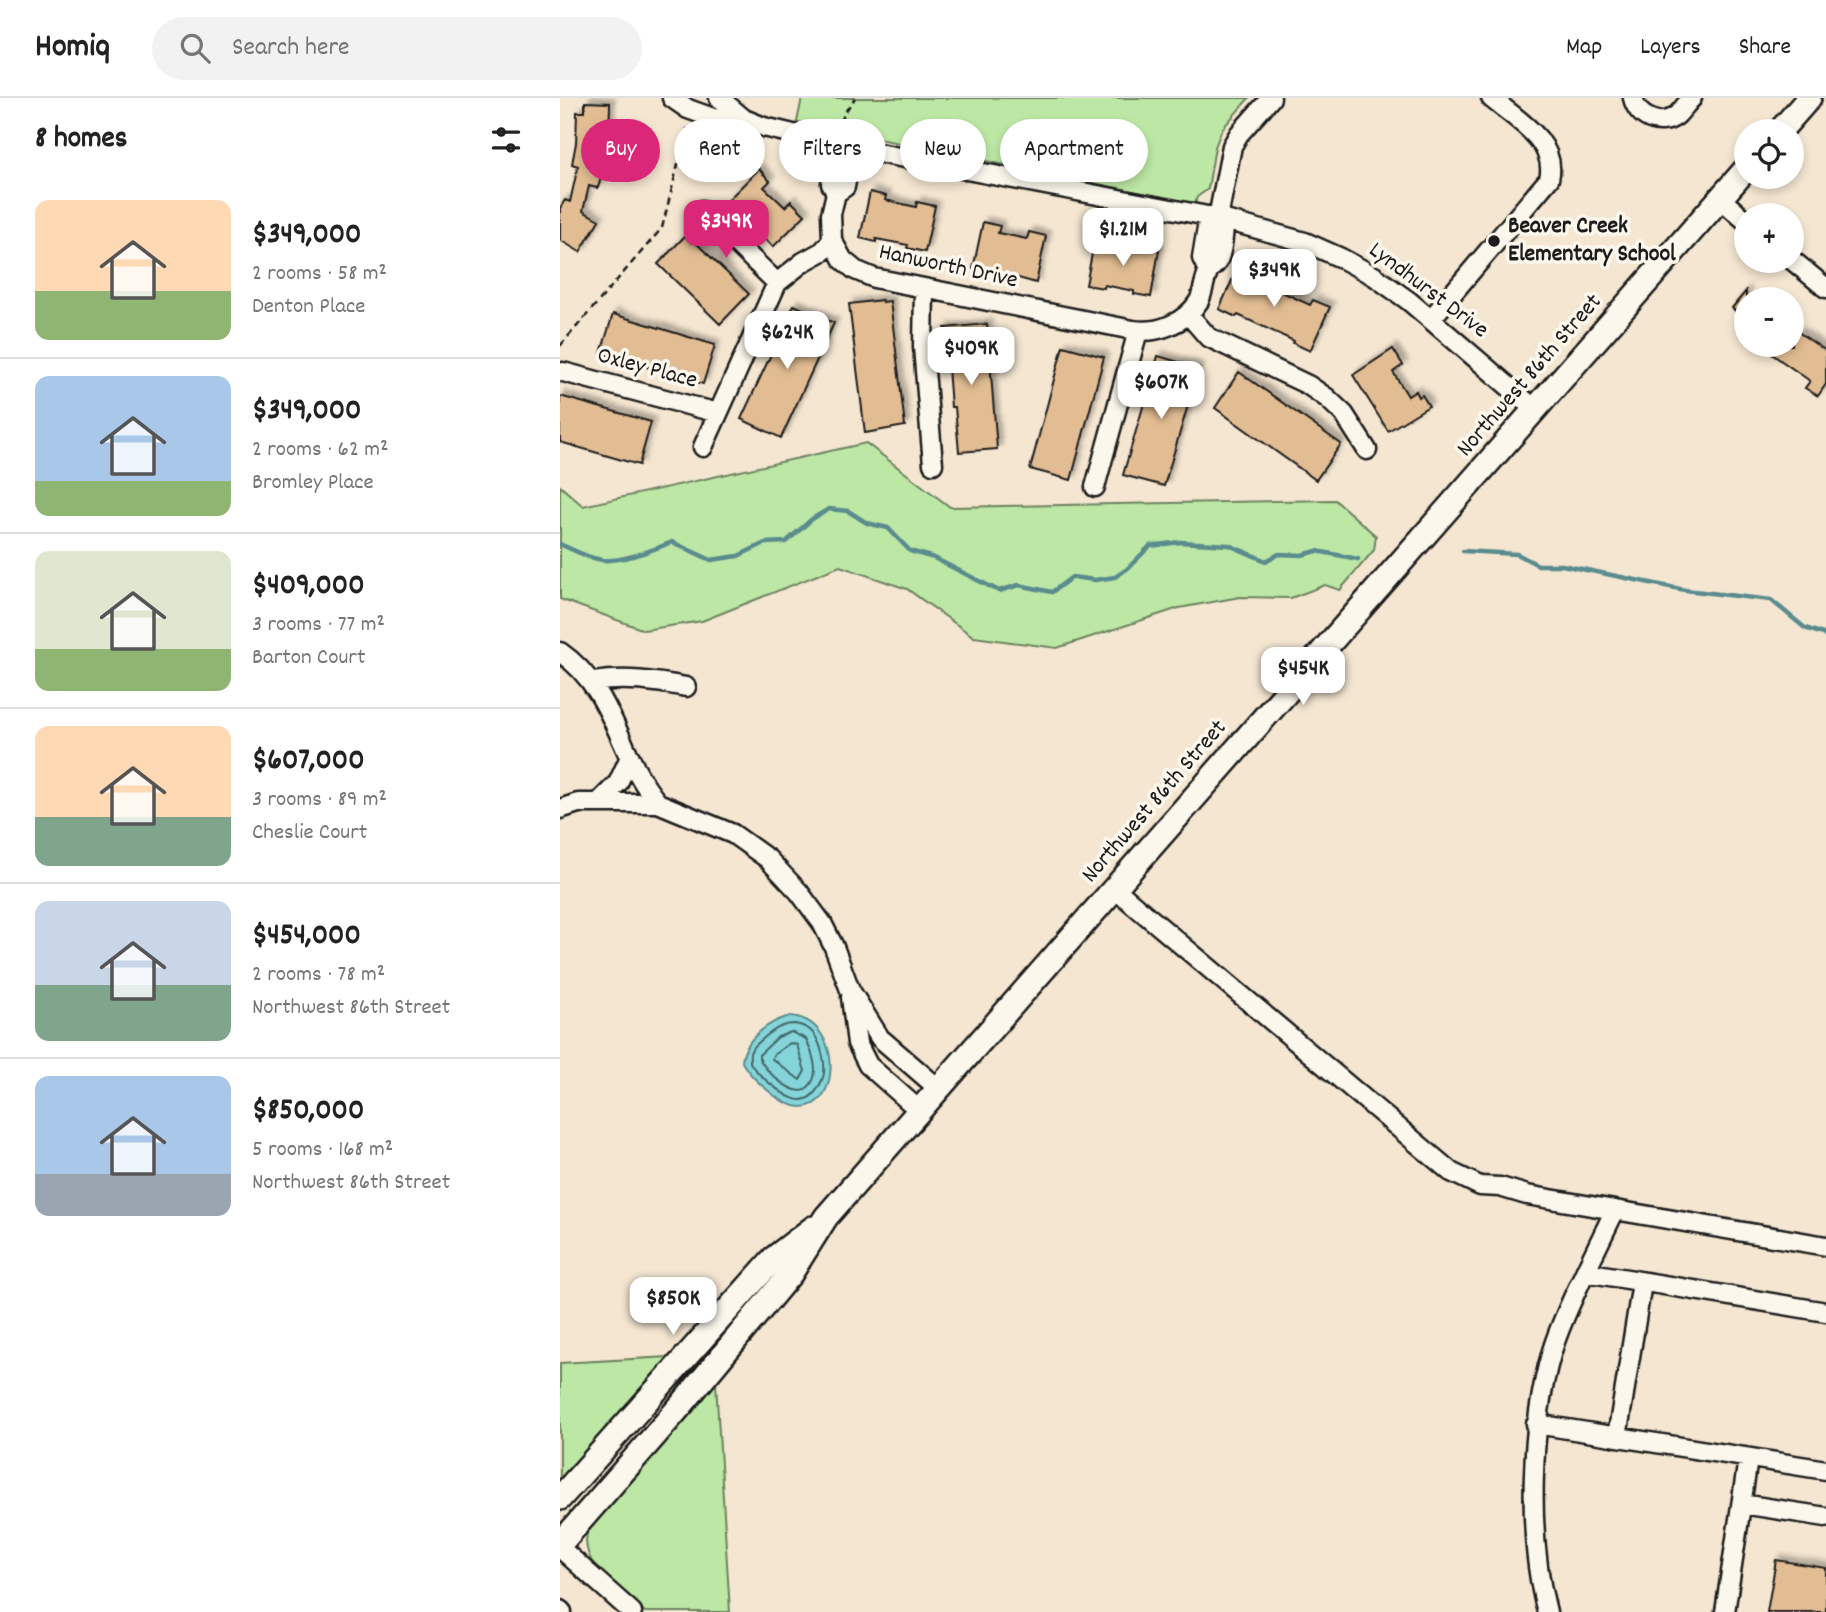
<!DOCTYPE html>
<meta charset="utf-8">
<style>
:root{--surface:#fff;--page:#f2f2f2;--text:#222;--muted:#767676;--line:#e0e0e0;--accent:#db2777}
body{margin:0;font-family:Dekko,sans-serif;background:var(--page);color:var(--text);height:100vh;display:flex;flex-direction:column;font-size:26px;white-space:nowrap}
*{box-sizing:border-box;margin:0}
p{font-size:23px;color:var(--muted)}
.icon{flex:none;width:38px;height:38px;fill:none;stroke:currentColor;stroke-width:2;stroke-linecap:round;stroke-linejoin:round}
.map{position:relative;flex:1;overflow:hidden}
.sheet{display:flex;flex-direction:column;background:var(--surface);width:560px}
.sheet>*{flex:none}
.banner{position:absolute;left:21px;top:21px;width:665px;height:63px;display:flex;gap:14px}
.tools{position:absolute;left:1174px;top:21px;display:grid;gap:14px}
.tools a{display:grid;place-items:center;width:70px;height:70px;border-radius:50%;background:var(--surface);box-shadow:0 4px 10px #0003;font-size:35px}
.price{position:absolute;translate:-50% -60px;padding:0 16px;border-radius:14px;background:#fff;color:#222;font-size:23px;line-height:46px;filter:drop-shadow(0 2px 4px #0008)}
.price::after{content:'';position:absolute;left:50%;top:42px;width:21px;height:16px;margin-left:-10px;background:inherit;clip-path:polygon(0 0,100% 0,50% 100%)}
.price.current{background:var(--accent);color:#fff}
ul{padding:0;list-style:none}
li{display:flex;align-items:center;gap:21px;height:175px;padding:0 35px}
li+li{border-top:2px solid var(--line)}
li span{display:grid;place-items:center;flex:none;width:196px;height:140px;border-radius:14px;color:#555}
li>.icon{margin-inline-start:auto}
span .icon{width:84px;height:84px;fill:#fffc;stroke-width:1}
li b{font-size:30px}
h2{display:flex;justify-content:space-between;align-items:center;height:84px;padding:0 35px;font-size:30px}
.tag{padding:0 24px;border-radius:32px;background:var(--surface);box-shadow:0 4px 10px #0003;font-size:24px;line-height:63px}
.tag.current{background:var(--accent);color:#fff}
header{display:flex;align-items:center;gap:42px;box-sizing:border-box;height:98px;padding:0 35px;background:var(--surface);border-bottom:2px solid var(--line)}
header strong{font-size:33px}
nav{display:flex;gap:38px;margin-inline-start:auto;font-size:24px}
.search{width:490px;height:63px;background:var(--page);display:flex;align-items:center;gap:18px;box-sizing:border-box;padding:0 24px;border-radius:38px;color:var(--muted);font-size:26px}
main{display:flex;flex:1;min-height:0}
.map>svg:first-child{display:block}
.green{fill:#bce7a4;stroke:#6c8260;stroke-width:2}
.water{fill:#83d5da;stroke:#5a8b8e;stroke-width:2}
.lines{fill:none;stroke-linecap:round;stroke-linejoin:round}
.shore{stroke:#456668;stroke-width:2}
.stream{stroke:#5a8b8e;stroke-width:4.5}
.building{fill:#e2bd93;stroke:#1c1c1c;stroke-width:2;filter:url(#shadow)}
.minor-casing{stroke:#1c1c1c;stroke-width:23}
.major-casing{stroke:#1c1c1c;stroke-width:28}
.path{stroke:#1c1c1c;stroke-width:2.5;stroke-dasharray:7 5;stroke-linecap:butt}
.minor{stroke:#fbf7ec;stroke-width:18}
.major{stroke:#fbf7ec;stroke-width:23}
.poi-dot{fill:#1c1c1c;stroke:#fbf7ec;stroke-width:2.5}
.labels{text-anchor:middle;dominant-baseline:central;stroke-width:7;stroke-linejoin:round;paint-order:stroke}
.poi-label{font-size:24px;font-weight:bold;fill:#1c1c1c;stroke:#fbf7ec;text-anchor:start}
.street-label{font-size:24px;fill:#1c1c1c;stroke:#fbf7ec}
</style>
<header>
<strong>Homiq</strong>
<div class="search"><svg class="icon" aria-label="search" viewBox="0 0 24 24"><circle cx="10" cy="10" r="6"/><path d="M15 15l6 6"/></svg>Search here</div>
<nav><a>Map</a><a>Layers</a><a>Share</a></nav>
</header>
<main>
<section class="sheet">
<h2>8 homes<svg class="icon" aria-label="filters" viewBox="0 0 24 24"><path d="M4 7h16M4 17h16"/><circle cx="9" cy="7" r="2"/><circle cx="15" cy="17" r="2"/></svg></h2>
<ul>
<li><span style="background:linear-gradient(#ffd9b3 65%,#8fb573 0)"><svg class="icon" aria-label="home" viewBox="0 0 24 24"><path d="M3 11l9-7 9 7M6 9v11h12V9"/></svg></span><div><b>$349,000</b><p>2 rooms · 58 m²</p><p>Denton Place</p></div></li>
<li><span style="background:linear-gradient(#a9c7e8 75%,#8fb573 0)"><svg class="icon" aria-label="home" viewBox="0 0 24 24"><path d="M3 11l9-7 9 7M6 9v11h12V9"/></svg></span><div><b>$349,000</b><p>2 rooms · 62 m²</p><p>Bromley Place</p></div></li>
<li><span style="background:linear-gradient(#dfe7d0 70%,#8fb573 0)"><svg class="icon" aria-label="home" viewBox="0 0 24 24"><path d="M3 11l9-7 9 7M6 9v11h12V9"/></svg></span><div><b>$409,000</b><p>3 rooms · 77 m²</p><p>Barton Court</p></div></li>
<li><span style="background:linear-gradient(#ffd9b3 65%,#7fa58c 0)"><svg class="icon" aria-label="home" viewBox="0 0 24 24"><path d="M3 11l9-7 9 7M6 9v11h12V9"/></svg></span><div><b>$607,000</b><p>3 rooms · 89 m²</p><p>Cheslie Court</p></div></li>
<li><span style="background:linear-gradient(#c9d6e8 60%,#7fa58c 0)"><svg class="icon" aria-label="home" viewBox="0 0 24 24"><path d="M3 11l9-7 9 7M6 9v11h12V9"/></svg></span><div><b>$454,000</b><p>2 rooms · 78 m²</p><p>Northwest 86th Street</p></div></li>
<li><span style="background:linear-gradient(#a9c7e8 70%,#9aa5b1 0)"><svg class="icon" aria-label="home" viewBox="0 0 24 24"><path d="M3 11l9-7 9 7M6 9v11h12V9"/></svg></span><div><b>$850,000</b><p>5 rooms · 168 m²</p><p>Northwest 86th Street</p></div></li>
</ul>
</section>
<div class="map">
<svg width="1266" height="1514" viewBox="0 0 1266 1514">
<defs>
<filter id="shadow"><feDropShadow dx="4.5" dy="-4.5" stdDeviation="2" flood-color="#0004"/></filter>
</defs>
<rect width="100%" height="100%" fill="#f4e6d1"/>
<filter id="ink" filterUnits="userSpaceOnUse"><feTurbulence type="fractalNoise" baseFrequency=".0143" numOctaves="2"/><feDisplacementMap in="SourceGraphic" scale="14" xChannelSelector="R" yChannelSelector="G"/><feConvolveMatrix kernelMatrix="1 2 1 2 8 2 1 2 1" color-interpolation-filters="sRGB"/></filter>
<g filter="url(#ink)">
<path class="green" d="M 242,0 L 689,0 L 662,31 L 655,49 L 648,91 L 637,99 L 635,106 L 237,24 Z
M 306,345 L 390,409 L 775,402 L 816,438 L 814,452 L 780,492 L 765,487 L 731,500 L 680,499 L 619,510 L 497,550 L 414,539 L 347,491 L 280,468 L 142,523 L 84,532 L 0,501 L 0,388 L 23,408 Z
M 111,1259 L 0,1388 L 0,1265 Z
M 156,1285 L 170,1514 L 85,1514 C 63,1494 16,1467 28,1432 C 31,1423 39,1416 45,1409 Z"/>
<path class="water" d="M 231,918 C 293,924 278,1045 215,998 C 202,988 190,978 182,964 C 184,941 209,923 231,918 Z"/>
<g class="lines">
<path class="shore" d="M 235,926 C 240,927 246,929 250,932 C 261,941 268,970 262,982 C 248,1015 229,1001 208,984 C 202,978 193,972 190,964 C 190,961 189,955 191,953 C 193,948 202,942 206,938 C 215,931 223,926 235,926 Z
M 231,934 L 246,941 C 254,958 263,983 242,993 C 226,993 206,973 199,960 L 199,957 L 218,939 Z
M 230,945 L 237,947 L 245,973 L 240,982 L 212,961 L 213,957 Z"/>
<path class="stream" d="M 0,446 C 13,452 27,460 42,462 C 62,464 93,452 112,444 L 151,462 L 178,458 L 205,445 L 226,444 L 252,421 L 269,411 L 288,413 L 307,425 L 328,430 L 350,453 L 374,460 L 439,493 L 459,487 L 492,494 L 512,479 L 535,482 L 555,479 L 567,471 L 590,448 L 620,444 L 669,447 L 706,463 L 719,456 L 742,457 L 757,453 L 798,461
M 903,453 L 957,456 L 978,467 L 1002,467 L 1125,492 L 1211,502 L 1245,530 L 1263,536 L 1266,539"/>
</g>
<path class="building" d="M 25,4 L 50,5 L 49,42 L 39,87 L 37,90 L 29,88 L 23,113 L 39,122 L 20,154 L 0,142 L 0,110 L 5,102 L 10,104 L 18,68 L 12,66 L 16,45 L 17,14 L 25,14 Z
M 199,71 L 210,83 L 204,89 L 225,109 L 231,103 L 245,117 L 213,149 L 180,113 L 179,115 L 167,103 Z
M 310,94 L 326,98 L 325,102 L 356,109 L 357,104 L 375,108 L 365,154 L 347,150 L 348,147 L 316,141 L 316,144 L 300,140 Z
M 423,124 L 440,128 L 438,135 L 467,141 L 469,134 L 486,138 L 476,185 L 430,172 L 430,175 L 413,171 Z
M 125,138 L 131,144 L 133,142 L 189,196 L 160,226 L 98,166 Z
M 535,140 L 553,143 L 552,149 L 581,154 L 583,149 L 599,152 L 591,199 L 574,196 L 574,193 L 544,187 L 544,190 L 526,187 Z
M 679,167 L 696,176 L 694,181 L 750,207 L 753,202 L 770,209 L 750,253 L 733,245 L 734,243 L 678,217 L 676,219 L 659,211 Z
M 1186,193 L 1186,222 L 1172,210 Z
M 322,202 L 322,204 L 330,203 L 345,328 L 305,335 L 289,206 Z
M 234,207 L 274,225 L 221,340 L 181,321 Z
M 53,216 L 155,247 L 143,286 L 41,255 Z
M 427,226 L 437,351 L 399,354 L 395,309 L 391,309 L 385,230 Z
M 1238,234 L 1266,253 L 1266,286 L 1258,298 L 1245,290 L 1250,283 L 1199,247 L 1232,247 L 1232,242 Z
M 503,248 L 544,259 L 511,382 L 470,371 Z
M 833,251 L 843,267 L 833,274 L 848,298 L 856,293 L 859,299 L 862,297 L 869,308 L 828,333 L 793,277 Z
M 598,258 L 639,270 L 604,388 L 563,377 Z
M 679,274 L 781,346 L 756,382 L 655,310 Z
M 0,298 L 91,324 L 79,367 L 0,344 Z
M 1216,1462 L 1266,1470 L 1266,1514 L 1207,1514 Z"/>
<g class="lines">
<g class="minor-casing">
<path id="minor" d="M 112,0 L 128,11 L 153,20 L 184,21 L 204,29 L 292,50 L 658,120 L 745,144 L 781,160 L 814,178 L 849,203 L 976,312
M 159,0 L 184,21
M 1073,0 C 1077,19 1100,31 1117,17 C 1122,12 1127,5 1132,0
M 277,46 L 271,86 L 276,95 L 271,116 L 272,142 L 283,162 L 295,172 L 314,180 L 573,232 C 598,236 625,225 639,203 C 644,193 644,181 649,172 C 651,169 655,168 657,164 C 663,154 663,134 665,122
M 276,95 L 285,89 L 292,50
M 1161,101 L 1186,123
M 142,112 L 217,185
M 658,120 L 672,48 L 679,36 L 711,0
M 1232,162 L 1266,190
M 648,173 L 642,160 L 649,118
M 364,190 L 363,249 L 373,366
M 628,216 L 648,239 L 748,287 L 767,300 L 784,316 L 807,352
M 871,221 L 989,81 C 998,44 956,21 931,0
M 3,274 L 158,315
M 143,349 L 217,185 L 243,164 L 263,153 L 272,142
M 535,389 L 578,233
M 0,554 C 56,593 57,657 98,705
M 33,584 C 66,579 94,583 126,589
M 39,704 L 58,685 L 70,659
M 0,711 L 18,705 L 98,705 L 173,736 L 208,761 L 239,794 L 262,825 L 274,849 L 290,892 L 320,940 L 379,991
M 554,790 L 891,1074 L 920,1088 L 940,1089 L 967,1097 L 1266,1148
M 291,899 L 297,945 L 308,967 L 360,1013
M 1025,1174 L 1055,1112
M 976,1326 L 1266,1372
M 1057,1339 L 1082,1185
M 1182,1406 L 1266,1419
M 0,1450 L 72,1514
M 0,1512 L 2,1514
M 987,1514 C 967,1439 970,1327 992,1253 C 1000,1226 1013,1200 1025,1174 L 1266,1214
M 1165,1514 L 1188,1361"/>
</g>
<g class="major-casing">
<path id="major" d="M 1220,33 L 1249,0
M 0,1400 L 214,1160 L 253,1130
M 0,1446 L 123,1305 L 231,1175 L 266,1119 L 1186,71"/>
</g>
<path class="path" d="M 281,24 L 285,14 L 295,0
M 0,248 L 102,130 L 128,27"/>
<use href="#minor" class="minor"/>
<use href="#major" class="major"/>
</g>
</g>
<circle class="poi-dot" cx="934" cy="143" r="7"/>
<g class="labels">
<g class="poi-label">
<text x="948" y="129">Beaver Creek<tspan x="948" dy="28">Elementary School</tspan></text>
</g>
<g class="street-label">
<text transform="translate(388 169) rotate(12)">Hanworth Drive</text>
<text transform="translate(868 193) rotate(37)">Lyndhurst Drive</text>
<text transform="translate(87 271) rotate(15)">Oxley Place</text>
<text transform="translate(970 278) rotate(-49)">Northwest 86th Street</text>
<text transform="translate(595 704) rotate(-49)">Northwest 86th Street</text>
</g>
</g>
</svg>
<div class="tools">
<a><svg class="icon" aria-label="locate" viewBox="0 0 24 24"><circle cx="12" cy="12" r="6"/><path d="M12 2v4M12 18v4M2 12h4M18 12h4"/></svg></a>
<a>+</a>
<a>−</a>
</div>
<b class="price current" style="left:166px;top:162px">$349K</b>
<b class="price" style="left:563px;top:170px">$1.21M</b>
<b class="price" style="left:714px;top:211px">$349K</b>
<b class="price" style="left:227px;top:273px">$624K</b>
<b class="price" style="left:411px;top:289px">$409K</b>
<b class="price" style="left:601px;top:323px">$607K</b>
<b class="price" style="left:743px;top:609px">$454K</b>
<b class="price" style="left:113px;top:1239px">$850K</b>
<div class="banner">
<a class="tag current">Buy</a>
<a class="tag">Rent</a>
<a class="tag">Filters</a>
<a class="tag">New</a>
<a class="tag">Apartment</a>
</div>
</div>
</main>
